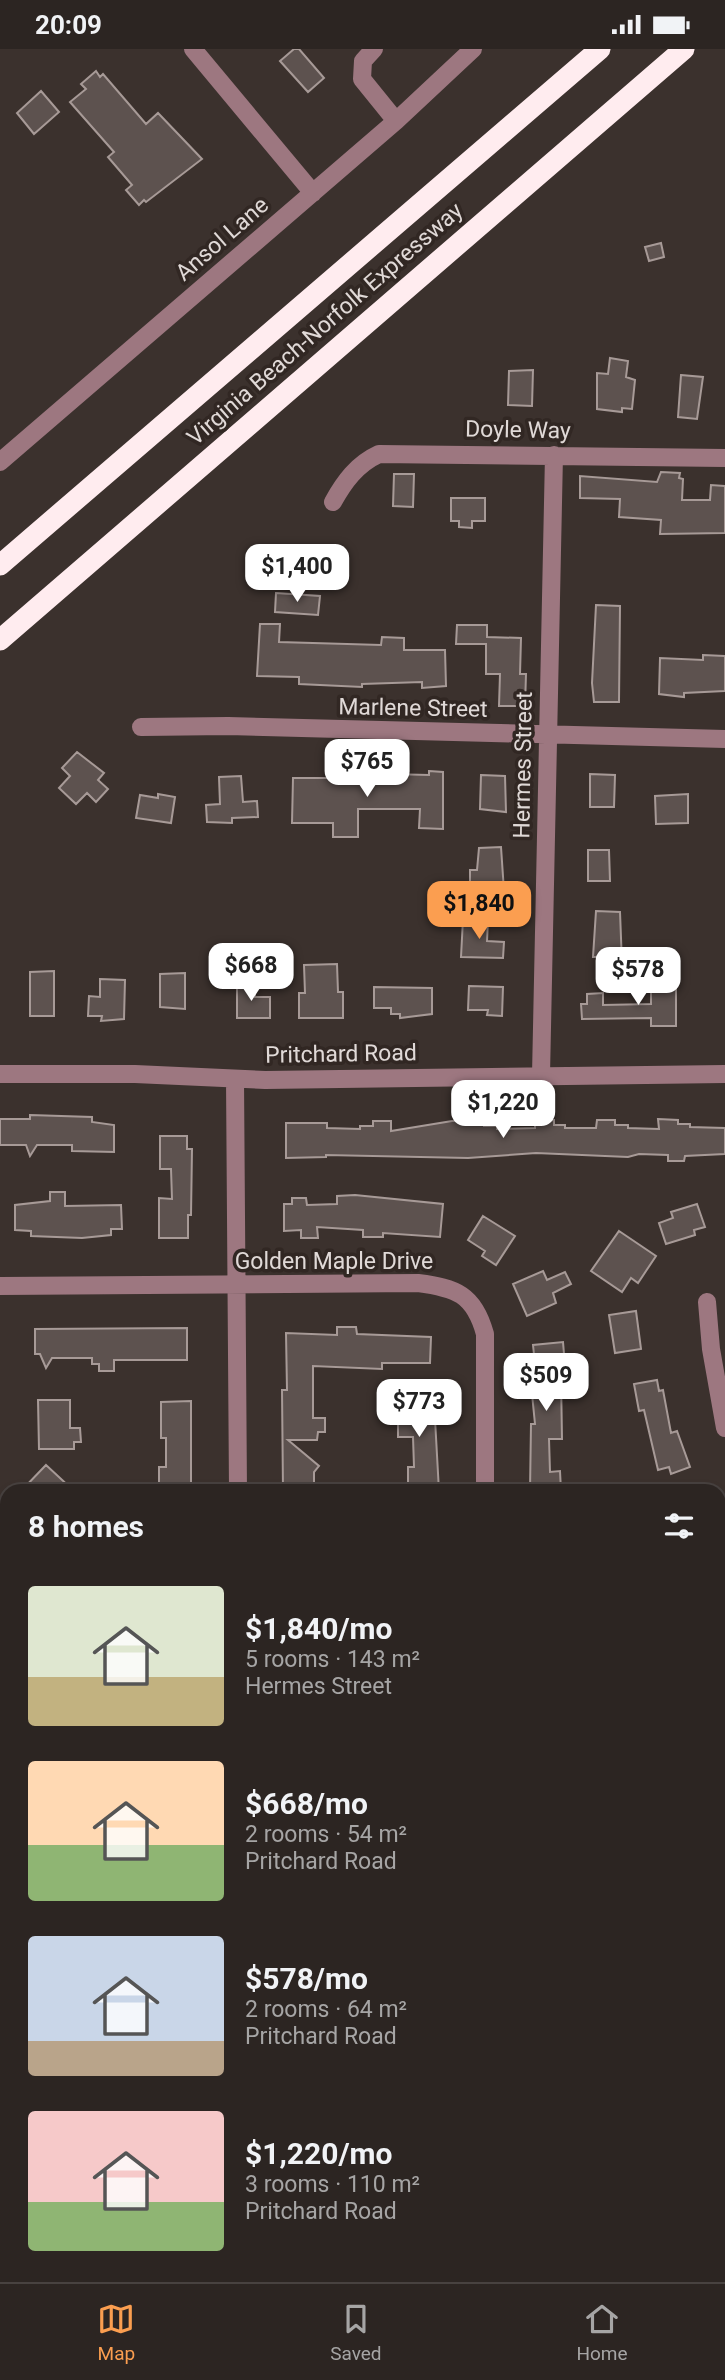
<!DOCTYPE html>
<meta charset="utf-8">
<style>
:root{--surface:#2c2522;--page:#342d2a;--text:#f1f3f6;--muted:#a6a5a5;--line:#484240;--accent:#fb9e50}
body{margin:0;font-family:Roboto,sans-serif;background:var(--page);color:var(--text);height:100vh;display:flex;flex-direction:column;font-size:26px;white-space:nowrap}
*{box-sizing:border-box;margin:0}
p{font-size:23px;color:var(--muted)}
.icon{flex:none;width:38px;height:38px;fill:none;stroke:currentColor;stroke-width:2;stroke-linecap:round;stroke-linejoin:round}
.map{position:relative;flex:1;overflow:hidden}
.sheet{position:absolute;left:0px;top:1435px;width:726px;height:798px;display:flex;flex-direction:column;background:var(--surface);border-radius:21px 21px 0 0;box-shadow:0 4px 10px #0003,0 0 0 2px var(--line)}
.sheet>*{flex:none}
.price{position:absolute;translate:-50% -60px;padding:0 16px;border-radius:14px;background:#fff;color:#222;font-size:23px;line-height:46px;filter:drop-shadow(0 2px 4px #0008)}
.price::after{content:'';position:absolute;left:50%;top:42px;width:21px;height:16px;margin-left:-10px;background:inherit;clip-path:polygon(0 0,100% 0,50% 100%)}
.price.on{background:var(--accent);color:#111}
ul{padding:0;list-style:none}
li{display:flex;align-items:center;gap:21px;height:175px;padding:0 28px}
li span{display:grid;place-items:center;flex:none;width:196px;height:140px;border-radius:7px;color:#555}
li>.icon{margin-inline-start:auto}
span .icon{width:84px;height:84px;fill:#fffc;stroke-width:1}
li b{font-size:30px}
h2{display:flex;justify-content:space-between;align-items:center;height:84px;padding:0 28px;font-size:30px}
.status{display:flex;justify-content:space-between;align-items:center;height:49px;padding:0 35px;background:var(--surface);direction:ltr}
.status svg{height:19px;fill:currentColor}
.tab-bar{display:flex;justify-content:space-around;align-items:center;height:98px;border-top:2px solid var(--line);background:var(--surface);font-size:19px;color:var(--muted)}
.tab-bar a{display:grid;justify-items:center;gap:4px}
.tab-bar .on{color:var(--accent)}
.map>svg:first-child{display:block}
.water{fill:#497eb9}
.building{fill:#5d524f;stroke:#a79a97;stroke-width:2}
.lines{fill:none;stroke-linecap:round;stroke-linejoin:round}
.minor{stroke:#9d7780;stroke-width:18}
.highway{stroke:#ffecef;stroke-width:21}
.labels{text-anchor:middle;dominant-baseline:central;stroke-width:7;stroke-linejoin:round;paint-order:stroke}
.street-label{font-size:23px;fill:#e0d9d7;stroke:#312723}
</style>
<div class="status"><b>20:09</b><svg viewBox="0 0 49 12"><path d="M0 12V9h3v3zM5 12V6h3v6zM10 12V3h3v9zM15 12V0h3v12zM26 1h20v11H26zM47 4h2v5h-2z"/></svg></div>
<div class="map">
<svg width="725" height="2233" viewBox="0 0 725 2233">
<rect width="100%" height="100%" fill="#3b312d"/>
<path class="water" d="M 0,1970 L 7,1971 L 7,2073 L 0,2078 Z"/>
<path class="building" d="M 294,0 L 299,0 L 324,29 L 308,43 L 280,12 Z
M 96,22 L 100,28 L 103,25 L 146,75 L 158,64 L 202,110 L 146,153 L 144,151 L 139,156 L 126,141 L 132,136 L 108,108 L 114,103 L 70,53 L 86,40 L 81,35 Z
M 41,42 L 59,63 L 34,85 L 17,64 Z
M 661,194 L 664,208 L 649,212 L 645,198 Z
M 610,309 L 628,312 L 626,328 L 635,331 L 632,360 L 622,359 L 622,363 L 597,360 L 597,324 L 608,325 Z
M 533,321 L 532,357 L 508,356 L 509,322 Z
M 681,326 L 703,328 L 697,370 L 678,368 Z
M 661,423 L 680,424 L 679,429 L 683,430 L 682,451 L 710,451 L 711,436 L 725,437 L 725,484 L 660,485 L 661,471 L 619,468 L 620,450 L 580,449 L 580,427 L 657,433 Z
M 394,425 L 414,425 L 413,458 L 393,457 Z
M 451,449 L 485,449 L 485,472 L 472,472 L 472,479 L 459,478 L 459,472 L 451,472 Z
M 276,544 L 320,547 L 318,566 L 275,563 Z
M 596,556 L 620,557 L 619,653 L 594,653 L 592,634 Z
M 260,575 L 280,575 L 279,593 L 381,596 L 382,588 L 404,589 L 404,601 L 445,601 L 446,637 L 422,639 L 422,633 L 362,635 L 362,638 L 299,635 L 299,628 L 257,627 Z
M 457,576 L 487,576 L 487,588 L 521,589 L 520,625 L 526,625 L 525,657 L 499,657 L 500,625 L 486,625 L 486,595 L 456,595 Z
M 703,606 L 725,607 L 725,642 L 684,644 L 684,648 L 659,645 L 660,609 L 703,611 Z
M 77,703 L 104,724 L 98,731 L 108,740 L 96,753 L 87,744 L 76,755 L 59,739 L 70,727 L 62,719 Z
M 429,722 L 443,723 L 443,780 L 419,779 L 420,760 L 358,760 L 358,788 L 333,788 L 333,774 L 292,774 L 293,729 L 347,729 L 347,724 L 429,726 Z
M 590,725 L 615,726 L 614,758 L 590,758 Z
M 481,726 L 505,727 L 506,763 L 480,760 Z
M 241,727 L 243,753 L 257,752 L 258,768 L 232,769 L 232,774 L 207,773 L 206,756 L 220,755 L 219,728 Z
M 158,745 L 175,748 L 171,774 L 136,769 L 140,746 L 158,749 Z
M 688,745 L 688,774 L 656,775 L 655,747 Z
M 501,798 L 504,842 L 470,843 L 470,821 L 477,821 L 479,799 Z
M 588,801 L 609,801 L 610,832 L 588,832 Z
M 596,862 L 620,863 L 622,915 L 606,915 L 606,908 L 593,908 Z
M 463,870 L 488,871 L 487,892 L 504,893 L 503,909 L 461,908 Z
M 337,915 L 338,943 L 343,943 L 343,969 L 299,969 L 299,944 L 305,944 L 304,916 Z
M 54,922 L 54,967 L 30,967 L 30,923 Z
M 185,924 L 185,960 L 160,958 L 160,925 Z
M 100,930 L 125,931 L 124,970 L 101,972 L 102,967 L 88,967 L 89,947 L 100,948 Z
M 651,932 L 676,932 L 676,977 L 651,977 L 651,969 L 582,970 L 581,955 L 587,955 L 587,945 L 603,944 L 603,956 L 651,955 Z
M 237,934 L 255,934 L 255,948 L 270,948 L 270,969 L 237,969 Z
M 469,937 L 503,938 L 502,967 L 487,966 L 488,961 L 468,961 Z
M 374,938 L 432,939 L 432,965 L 400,969 L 400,965 L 391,965 L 391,959 L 374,959 Z
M 30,1066 L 92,1068 L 92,1073 L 114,1076 L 114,1103 L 72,1102 L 72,1096 L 37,1096 L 30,1107 L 26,1096 L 0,1096 L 0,1070 L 30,1070 Z
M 658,1070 L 678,1071 L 678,1075 L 690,1075 L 690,1078 L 725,1079 L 725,1105 L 685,1107 L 684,1112 L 668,1112 L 668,1106 L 639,1105 L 628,1108 L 536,1104 L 468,1109 L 326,1106 L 326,1108 L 286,1109 L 286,1074 L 327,1074 L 327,1079 L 360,1080 L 360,1077 L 373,1077 L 373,1072 L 391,1072 L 391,1082 L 452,1072 L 484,1072 L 484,1077 L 497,1077 L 497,1080 L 535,1079 L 535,1072 L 554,1071 L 554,1076 L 565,1076 L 565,1079 L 596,1079 L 597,1071 L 615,1071 L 615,1076 L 628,1076 L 628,1079 L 659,1080 Z
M 160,1087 L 187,1087 L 187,1100 L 192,1100 L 191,1166 L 188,1166 L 188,1189 L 159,1189 L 159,1149 L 172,1150 L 171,1120 L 160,1120 Z
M 50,1143 L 65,1143 L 65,1157 L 121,1156 L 122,1180 L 111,1180 L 111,1186 L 82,1189 L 31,1187 L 31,1182 L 15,1181 L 15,1156 L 50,1152 Z
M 355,1146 L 443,1155 L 440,1188 L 383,1184 L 383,1188 L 363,1188 L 363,1181 L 317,1178 L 318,1189 L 301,1189 L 301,1181 L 284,1182 L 284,1155 L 292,1155 L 292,1149 L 306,1149 L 307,1156 L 337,1155 L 337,1147 Z
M 697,1155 L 705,1178 L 694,1181 L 695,1186 L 666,1195 L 659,1174 L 673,1169 L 671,1163 Z
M 483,1167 L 515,1187 L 496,1216 L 482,1207 L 485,1202 L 468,1191 Z
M 619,1182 L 656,1207 L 638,1234 L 631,1229 L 622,1243 L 591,1222 Z
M 543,1222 L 547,1231 L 565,1223 L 571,1235 L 553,1244 L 556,1254 L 527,1267 L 513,1235 Z
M 636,1262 L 641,1300 L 615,1304 L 609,1266 Z
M 337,1278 L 356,1278 L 357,1285 L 431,1288 L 430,1314 L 382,1314 L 382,1320 L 313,1317 L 313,1369 L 325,1369 L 325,1383 L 318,1383 L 317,1391 L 288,1391 L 319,1417 L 314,1423 L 314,1442 L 283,1442 L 282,1341 L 287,1341 L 286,1284 L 337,1286 Z
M 187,1279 L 187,1311 L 114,1311 L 114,1322 L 99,1322 L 99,1315 L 92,1315 L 92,1309 L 52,1309 L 46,1319 L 40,1305 L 35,1305 L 35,1280 Z
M 563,1293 L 566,1329 L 561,1329 L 562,1390 L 549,1390 L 550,1423 L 560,1422 L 561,1442 L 530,1442 L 531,1375 L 535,1375 L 529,1315 L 535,1315 L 533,1296 Z
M 657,1331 L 659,1342 L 663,1341 L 671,1384 L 677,1382 L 690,1418 L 671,1425 L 669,1418 L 658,1421 L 644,1361 L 639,1362 L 634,1335 Z
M 421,1346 L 439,1346 L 439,1370 L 435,1370 L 439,1442 L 408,1442 L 408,1418 L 414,1418 L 413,1388 L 398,1388 L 398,1371 L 385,1371 L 385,1354 L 420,1355 Z
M 38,1351 L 70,1351 L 70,1379 L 80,1379 L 81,1393 L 74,1393 L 74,1400 L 39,1400 Z
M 191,1352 L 191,1442 L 159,1442 L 159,1418 L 166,1418 L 166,1389 L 161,1389 L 161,1353 Z
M 46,1416 L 74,1442 L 21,1442 Z"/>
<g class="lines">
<path class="minor" d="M 193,0 L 313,144
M 374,0 L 363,12 L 362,30 L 396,72
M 0,413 L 396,72 L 473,0
M 333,453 C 344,433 357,415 379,405 L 725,409
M 141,678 L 228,677 L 725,690
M 0,1025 L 135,1025 L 265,1031 L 725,1025
M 541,1026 L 554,406
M 235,1030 L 238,1442
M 0,1237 L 418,1234 C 456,1239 474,1245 485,1285 L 485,1442
M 707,1253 L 711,1300 L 725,1379
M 719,1469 L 725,1468
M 0,1652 L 3,1647
M 0,1835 L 7,1836
M 164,2226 L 173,2233
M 477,2226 L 481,2233
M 698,2226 L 700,2233"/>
<path class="highway" d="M 0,516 L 600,0
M 0,591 L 684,0"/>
</g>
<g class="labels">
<g class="street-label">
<text transform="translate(222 190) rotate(-41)">Ansol Lane</text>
<text transform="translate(325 275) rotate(-41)">Virginia Beach-Norfolk Expressway</text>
<text transform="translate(518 381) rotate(1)">Doyle Way</text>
<text transform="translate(413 659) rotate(1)">Marlene Street</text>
<text transform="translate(523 716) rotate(-89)">Hermes Street</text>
<text transform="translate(341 1005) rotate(-1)">Pritchard Road</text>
<text x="334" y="1212">Golden Maple Drive</text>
</g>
</g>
</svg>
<b class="price" style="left:297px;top:555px">$1,400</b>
<b class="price" style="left:367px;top:750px">$765</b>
<b class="price on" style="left:479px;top:892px">$1,840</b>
<b class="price" style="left:251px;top:954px">$668</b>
<b class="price" style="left:638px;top:958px">$578</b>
<b class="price" style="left:503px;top:1091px">$1,220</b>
<b class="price" style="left:546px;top:1364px">$509</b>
<b class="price" style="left:419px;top:1390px">$773</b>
<section class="sheet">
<h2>8 homes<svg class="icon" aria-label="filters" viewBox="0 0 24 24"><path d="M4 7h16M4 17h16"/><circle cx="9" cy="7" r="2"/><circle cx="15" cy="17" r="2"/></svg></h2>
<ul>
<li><span style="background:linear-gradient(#dfe7d0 65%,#c2b280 0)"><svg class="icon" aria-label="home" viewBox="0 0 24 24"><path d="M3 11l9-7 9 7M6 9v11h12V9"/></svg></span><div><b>$1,840/mo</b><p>5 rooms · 143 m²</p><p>Hermes Street</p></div></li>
<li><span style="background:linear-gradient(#ffd9b3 60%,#8fb573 0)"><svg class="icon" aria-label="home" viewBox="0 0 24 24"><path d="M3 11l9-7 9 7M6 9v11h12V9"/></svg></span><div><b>$668/mo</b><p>2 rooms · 54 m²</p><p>Pritchard Road</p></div></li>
<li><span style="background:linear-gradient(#c9d6e8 75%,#b9a48a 0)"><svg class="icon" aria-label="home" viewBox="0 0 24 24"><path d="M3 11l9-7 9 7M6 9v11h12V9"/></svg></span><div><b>$578/mo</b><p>2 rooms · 64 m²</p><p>Pritchard Road</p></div></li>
<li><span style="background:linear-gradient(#f6c9c9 65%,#8fb573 0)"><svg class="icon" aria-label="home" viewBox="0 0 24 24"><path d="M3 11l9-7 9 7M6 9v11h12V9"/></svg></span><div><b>$1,220/mo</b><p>3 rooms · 110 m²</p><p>Pritchard Road</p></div></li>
</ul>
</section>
</div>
<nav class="tab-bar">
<a class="on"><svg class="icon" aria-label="map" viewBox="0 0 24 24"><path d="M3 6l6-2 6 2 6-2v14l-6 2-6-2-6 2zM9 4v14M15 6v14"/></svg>Map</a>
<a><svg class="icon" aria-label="saved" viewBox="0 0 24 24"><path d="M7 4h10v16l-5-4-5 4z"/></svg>Saved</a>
<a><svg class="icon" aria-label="home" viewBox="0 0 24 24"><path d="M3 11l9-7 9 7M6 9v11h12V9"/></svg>Home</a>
</nav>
